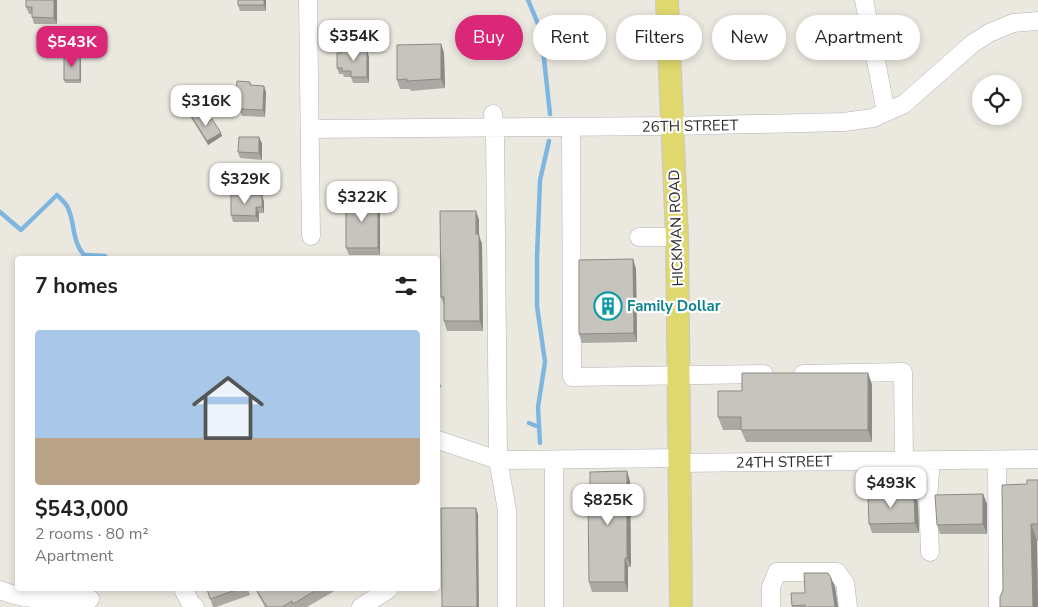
<!DOCTYPE html>
<meta charset="utf-8">
<style>
:root{--surface:#fff;--page:#f6f6f6;--text:#222;--muted:#767676;--accent:#db2777}
body{margin:0;font-family:"Nunito Sans",sans-serif;background:var(--page);color:var(--text);height:100vh;display:flex;flex-direction:column;font-size:19px;white-space:nowrap}
*{box-sizing:border-box;margin:0}
p{font-size:16px;color:var(--muted)}
.icon{flex:none;width:28px;height:28px;fill:none;stroke:currentColor;stroke-width:2;stroke-linecap:round;stroke-linejoin:round}
.map{position:relative;flex:1;overflow:hidden}
.drawer{position:absolute;left:15px;top:256px;width:425px;height:335px;display:flex;flex-direction:column;background:var(--surface);border-radius:5px;box-shadow:0 2px 8px #0003}
.drawer>*{flex:none}
.banner{position:absolute;left:455px;top:15px;width:475px;height:45px;display:flex;gap:10px}
.controls{position:absolute;left:972px;top:75px;display:grid;gap:10px}
.controls a{display:grid;place-items:center;width:50px;height:50px;border-radius:50%;background:var(--surface);box-shadow:0 2px 8px #0003;font-size:25px}
.price{position:absolute;translate:-50% -42px;padding:0 11px;border-radius:10px;background:#fff;color:#222;font-size:16px;line-height:32px;filter:drop-shadow(0 1px 2px #0008)}
.price::after{content:'';position:absolute;left:50%;top:30px;width:15px;height:11px;margin-left:-8px;background:inherit;clip-path:polygon(0 0,100% 0,50% 100%)}
.price.selected{background:var(--accent);color:#fff}
ul{padding:0;list-style:none}
li{display:grid;align-content:center;gap:10px;height:265px;padding:0 20px}
li span{display:grid;place-items:center;height:155px;border-radius:5px;color:#555}
li>.icon{margin-inline-start:auto}
span .icon{width:90px;height:90px;fill:#fffc;stroke-width:1}
li b{font-size:21px}
h2{display:flex;justify-content:space-between;align-items:center;height:60px;padding:0 20px;font-size:21px}
.tag{padding:0 18px;border-radius:22px;background:var(--surface);box-shadow:0 2px 8px #0003;font-size:18px;line-height:45px}
.tag.selected{background:var(--accent);color:#fff}
.map>svg:first-child{display:block}
.lines{fill:none;stroke-linecap:round;stroke-linejoin:round}
.stream{stroke:#7fb6e0;stroke-width:4.5}
.minor-casing{stroke:#b2b3bd;stroke-width:19}
.major-casing{stroke:#c8c8c8;stroke-width:24}
.minor{stroke:#fff;stroke-width:18}
.major{stroke:#dfd86f;stroke-width:22}
.wall{fill:#aba9a3}
.shaded-wall{fill:#8b8985}
.building{fill:#c7c4be;stroke:#8b8985}
.labels{text-anchor:middle;dominant-baseline:central;stroke-width:4.5;stroke-linejoin:round;paint-order:stroke}
.street-label{font-size:15px;fill:#2b2b2b;stroke:#fff}
.culture-label{font-size:15px;font-weight:bold;fill:#0d838f;stroke:#fff;text-anchor:start}
</style>
<div class="map">
<svg width="1038" height="607" viewBox="0 0 1038 607">
<rect width="100%" height="100%" fill="#ebe8df"/>
<g class="lines">
<path class="stream" d="M 528,0 L 541,31 L 550,114
M 0,212 L 21,230 L 57,195 C 61,199 66,203 68,208 C 75,223 72,242 84,255 L 105,256 L 107,259
M 438,385 L 439,386
M 529,423 L 539,427
M 540,443 L 538,407 L 545,362 L 537,306 L 537,258 L 540,180 L 549,141"/>
<g class="minor-casing">
<path id="minor" d="M 308,0 L 311,236
M 864,0 L 886,112
M 493,114 L 495,128 L 498,460 L 507,510 L 507,607
M 571,127 L 572,377 L 764,374
M 310,129 L 673,126 L 844,122 L 873,118 L 904,104 L 972,44 L 989,33 L 1013,23 L 1038,21
M 639,237 L 677,237
M 803,374 L 903,372 L 904,461
M 438,440 L 498,460 L 680,458
M 554,460 L 554,607
M 997,460 L 998,607
M 680,463 L 1038,459
M 930,552 L 928,497 L 931,460
M 183,589 L 191,604 L 195,607
M 0,590 C 29,602 59,599 90,599
M 361,607 L 389,589
M 771,607 L 771,587 L 777,572 L 837,572 L 845,583 L 848,607"/>
</g>
<g class="major-casing">
<path id="major" d="M 667,0 L 677,237 L 681,607"/>
</g>
<use href="#minor" class="minor"/>
<use href="#major" class="major"/>
</g>
<path class="wall" d="M 57,0 L 57,24 L 34,24 L 32,17 L 32,14 L 29,14 L 26,7 Z
M 266,0 L 266,11 L 240,11 L 238,5 Z
M 441,44 L 444,53 L 445,88 L 411,91 L 410,89 L 400,89 L 397,80 Z
M 80,57 L 81,61 L 81,83 L 65,83 L 64,80 Z
M 369,57 L 369,83 L 353,83 L 351,77 L 344,77 L 343,74 L 339,74 L 337,68 Z
M 250,82 L 251,85 L 266,92 L 265,117 L 242,116 L 239,109 L 240,101 L 238,101 L 236,94 Z
M 187,109 L 222,136 L 208,145 L 188,113 Z
M 262,143 L 262,160 L 240,158 L 238,152 Z
M 264,201 L 264,213 L 259,213 L 259,222 L 233,222 L 231,215 Z
M 380,205 L 380,255 L 349,255 L 346,248 Z
M 476,211 L 479,220 L 479,236 L 482,244 L 483,331 L 447,331 L 444,321 L 444,305 L 441,297 Z
M 633,259 L 636,269 L 637,342 L 582,343 L 579,334 Z
M 868,373 L 872,385 L 872,442 L 746,442 L 741,430 L 723,430 L 718,417 L 742,391 Z
M 1038,480 L 1038,541 L 1037,541 L 1038,607 L 1003,590 Z
M 630,481 L 631,567 L 628,567 L 628,592 L 592,592 L 589,582 Z
M 914,494 L 918,503 L 919,533 L 872,533 L 869,524 Z
M 983,494 L 987,504 L 987,534 L 940,534 L 937,525 Z
M 831,578 L 835,587 L 838,607 L 792,607 L 792,606 Z
M 207,589 L 248,589 L 250,595 L 216,607 L 213,607 Z
M 255,589 L 338,589 L 307,607 L 265,607 Z"/>
<path class="shaded-wall" d="M 54,0 L 57,0 L 57,24 L 54,18 Z
M 264,0 L 266,0 L 266,11 L 264,5 Z
M 441,44 L 444,53 L 445,88 L 441,79 Z
M 367,50 L 369,57 L 369,83 L 367,77 Z
M 80,57 L 81,61 L 81,83 L 80,80 Z
M 264,86 L 266,92 L 265,117 L 263,110 Z
M 221,133 L 222,136 L 208,145 L 207,141 Z
M 259,137 L 262,143 L 262,160 L 259,153 Z
M 262,195 L 264,201 L 264,213 L 262,207 Z
M 378,198 L 380,205 L 380,255 L 378,248 Z
M 256,207 L 259,213 L 259,222 L 256,216 Z
M 476,211 L 479,220 L 479,236 L 482,244 L 483,331 L 480,321 Z
M 633,259 L 636,269 L 637,342 L 634,333 Z
M 868,373 L 872,385 L 872,442 L 868,430 Z
M 627,471 L 630,481 L 631,567 L 627,558 Z
M 914,494 L 918,503 L 919,533 L 915,523 Z
M 983,494 L 987,504 L 987,534 L 983,524 Z
M 476,508 L 478,514 L 479,607 L 477,607 Z
M 1031,524 L 1037,541 L 1038,607 L 1033,607 Z
M 625,558 L 628,567 L 628,592 L 625,582 Z
M 831,578 L 835,587 L 838,607 L 835,607 Z"/>
<path class="building" d="M 26,0 L 54,0 L 54,18 L 32,17 L 32,7 L 26,7 Z
M 238,0 L 264,0 L 264,5 L 238,5 Z
M 441,44 L 441,79 L 407,81 L 407,79 L 397,80 L 397,45 Z
M 342,50 L 367,50 L 367,77 L 351,77 L 351,71 L 342,71 L 342,68 L 337,68 L 337,53 L 342,53 Z
M 64,57 L 80,57 L 80,80 L 64,80 Z
M 237,81 L 250,82 L 250,85 L 264,86 L 263,110 L 239,109 L 240,94 L 236,94 Z
M 187,109 L 208,122 L 212,119 L 221,133 L 207,141 Z
M 239,137 L 259,137 L 259,153 L 238,152 Z
M 231,195 L 262,195 L 262,207 L 256,207 L 256,216 L 231,215 Z
M 346,198 L 378,198 L 378,248 L 346,248 Z
M 440,211 L 476,211 L 476,234 L 479,234 L 480,321 L 444,321 L 444,297 L 441,297 Z
M 633,259 L 634,333 L 579,334 L 579,260 Z
M 742,373 L 868,373 L 868,430 L 741,430 L 741,417 L 718,417 L 718,391 L 742,391 Z
M 627,471 L 627,558 L 625,558 L 625,582 L 589,582 L 588,496 L 590,496 L 590,472 Z
M 1027,480 L 1038,480 L 1038,524 L 1031,524 L 1033,607 L 1000,607 L 1000,597 L 1003,590 L 1002,485 L 1027,484 Z
M 868,494 L 914,494 L 915,523 L 869,524 Z
M 983,494 L 983,524 L 937,525 L 935,495 Z
M 441,508 L 476,508 L 477,607 L 442,607 Z
M 804,573 L 828,573 L 831,578 L 835,607 L 805,607 L 805,605 L 792,606 L 791,593 L 805,593 Z
M 207,589 L 239,589 L 210,599 Z
M 256,589 L 318,589 L 293,604 L 292,601 L 282,607 L 267,607 Z"/>
<defs>
<g id="building-ring" transform="scale(1.4375)"><circle r="9.5" fill="#fff" stroke="#0f9aa8" stroke-width="1.5"/><path d="M-4-6H4V6H1V3H-1V6H-4ZM-2.5-4.3h1.7v1.8h-1.7ZM.8-4.3h1.7v1.8H.8ZM-2.5-1h1.7V.8h-1.7ZM.8-1h1.7V.8H.8Z" fill="#0f9aa8"/></g>
</defs>
<g fill-rule="evenodd">
<use href="#building-ring" x="608" y="306"/>
</g>
<g class="labels">
<g class="street-label">
<text transform="translate(690 126) rotate(-1)">26TH STREET</text>
<text transform="translate(676 228) rotate(-92)">HICKMAN ROAD</text>
<text transform="translate(784 462) rotate(-1)">24TH STREET</text>
</g>
<g class="culture-label">
<text x="627" y="306">Family Dollar</text>
</g>
</g>
</svg>
<div class="controls">
<a><svg class="icon" aria-label="locate" viewBox="0 0 24 24"><circle cx="12" cy="12" r="6"/><path d="M12 2v4M12 18v4M2 12h4M18 12h4"/></svg></a>
</div>
<b class="price" style="left:354px;top:62px">$354K</b>
<b class="price selected" style="left:72px;top:68px">$543K</b>
<b class="price" style="left:206px;top:127px">$316K</b>
<b class="price" style="left:245px;top:205px">$329K</b>
<b class="price" style="left:362px;top:223px">$322K</b>
<b class="price" style="left:891px;top:509px">$493K</b>
<b class="price" style="left:608px;top:526px">$825K</b>
<div class="banner">
<a class="tag selected">Buy</a>
<a class="tag">Rent</a>
<a class="tag">Filters</a>
<a class="tag">New</a>
<a class="tag">Apartment</a>
</div>
<section class="drawer">
<h2>7 homes<svg class="icon" aria-label="filters" viewBox="0 0 24 24"><path d="M4 7h16M4 17h16"/><circle cx="9" cy="7" r="2"/><circle cx="15" cy="17" r="2"/></svg></h2>
<ul>
<li><span style="background:linear-gradient(#a9c7e8 70%,#b9a48a 0)"><svg class="icon" aria-label="home" viewBox="0 0 24 24"><path d="M3 11l9-7 9 7M6 9v11h12V9"/></svg></span><div><b>$543,000</b><p>2 rooms · 80 m²</p><p>Apartment</p></div></li>
</ul>
</section>
</div>
